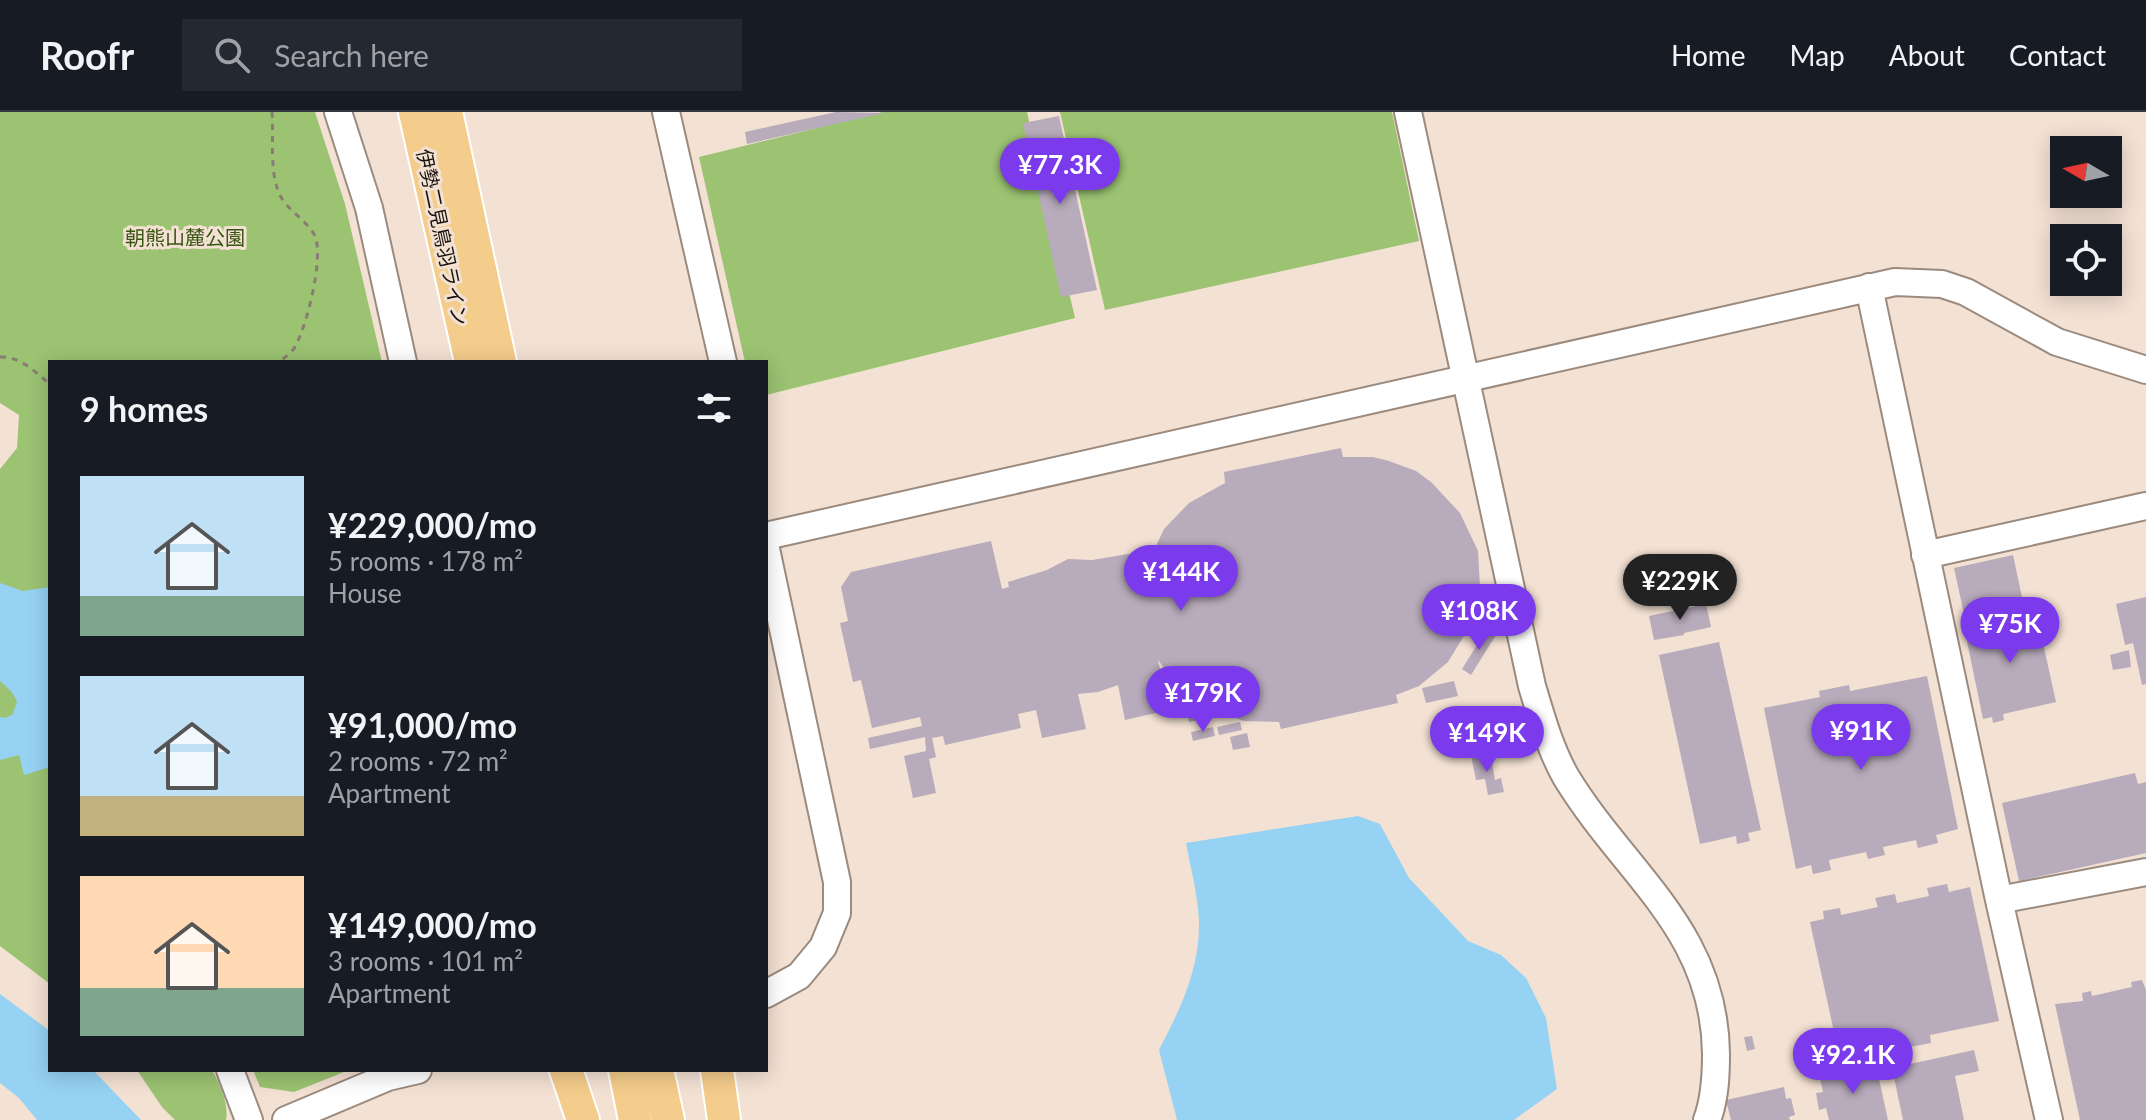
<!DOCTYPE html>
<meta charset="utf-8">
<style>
:root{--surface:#171b24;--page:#242831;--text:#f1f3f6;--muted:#9ea1a6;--line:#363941;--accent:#7c3aed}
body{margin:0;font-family:Lato,"Noto Sans JP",sans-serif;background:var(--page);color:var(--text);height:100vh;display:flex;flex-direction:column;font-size:30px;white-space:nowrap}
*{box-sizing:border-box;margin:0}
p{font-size:26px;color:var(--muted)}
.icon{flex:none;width:44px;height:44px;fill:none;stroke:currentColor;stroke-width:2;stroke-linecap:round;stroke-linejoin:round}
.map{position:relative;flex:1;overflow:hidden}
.drawer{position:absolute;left:48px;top:248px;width:720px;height:712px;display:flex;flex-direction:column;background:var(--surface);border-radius:0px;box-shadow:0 4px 20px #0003}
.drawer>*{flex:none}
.needle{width:52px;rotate:279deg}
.fabs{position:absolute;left:2050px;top:24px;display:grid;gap:16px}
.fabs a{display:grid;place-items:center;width:72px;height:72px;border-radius:0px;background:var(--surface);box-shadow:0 4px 20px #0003;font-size:40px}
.price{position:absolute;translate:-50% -68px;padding:0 18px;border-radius:28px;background:var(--accent);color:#fff;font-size:26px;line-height:52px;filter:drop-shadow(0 2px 4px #0008)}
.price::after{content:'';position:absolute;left:50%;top:48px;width:24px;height:18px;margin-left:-12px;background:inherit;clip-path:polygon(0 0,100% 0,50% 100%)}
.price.active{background:#222;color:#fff}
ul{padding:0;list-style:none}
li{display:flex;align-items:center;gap:24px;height:200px;padding:0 32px}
li span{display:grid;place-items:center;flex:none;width:224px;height:160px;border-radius:0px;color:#555}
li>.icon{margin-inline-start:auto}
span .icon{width:96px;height:96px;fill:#fffc;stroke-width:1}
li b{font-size:34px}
h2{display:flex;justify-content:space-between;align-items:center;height:96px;padding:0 32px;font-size:34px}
header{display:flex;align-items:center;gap:48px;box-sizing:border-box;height:112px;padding:0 40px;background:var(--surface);border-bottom:2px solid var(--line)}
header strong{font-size:38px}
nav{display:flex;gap:44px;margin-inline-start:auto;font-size:28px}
.search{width:560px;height:72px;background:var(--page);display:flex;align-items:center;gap:20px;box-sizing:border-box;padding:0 28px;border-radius:0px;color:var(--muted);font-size:30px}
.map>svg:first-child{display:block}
.green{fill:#9bc372}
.water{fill:#96d2f4}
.building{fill:#b8abbb}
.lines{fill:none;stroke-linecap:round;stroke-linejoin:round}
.minor-casing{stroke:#9b8a7e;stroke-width:30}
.major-casing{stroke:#fff;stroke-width:36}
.path{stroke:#897d73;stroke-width:3;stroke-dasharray:6 6;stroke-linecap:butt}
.minor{stroke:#fff;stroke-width:26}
.major{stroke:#f4cc8b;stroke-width:32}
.labels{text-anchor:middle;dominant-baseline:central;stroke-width:6;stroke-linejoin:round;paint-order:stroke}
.park-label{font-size:20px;fill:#395515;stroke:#f3e1d3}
.street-label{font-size:20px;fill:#1a140f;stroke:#f3e1d3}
</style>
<header>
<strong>Roofr</strong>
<div class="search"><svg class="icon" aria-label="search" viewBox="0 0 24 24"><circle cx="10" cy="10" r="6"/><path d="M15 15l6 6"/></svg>Search here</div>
<nav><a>Home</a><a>Map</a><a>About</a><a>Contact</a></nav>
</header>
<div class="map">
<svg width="2146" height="1008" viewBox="0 0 2146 1008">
<rect width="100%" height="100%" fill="#f3e1d3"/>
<path class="green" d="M 0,0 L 315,0 L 345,92 L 382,250 L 50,250 L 50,872 L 0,834 L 0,357 L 17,336 L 19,303 L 0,291 Z
M 882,0 L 1027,0 L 1075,206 L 766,283 L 766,250 L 745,250 L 699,45 Z
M 1060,0 L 1392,0 L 1419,129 L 1105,198 Z
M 137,958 L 212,958 C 220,972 229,992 226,1008 L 175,1008 L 162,995 Z
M 253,958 L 349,958 L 294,980 L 260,975 Z"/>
<path class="water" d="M 0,471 L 23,479 L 50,475 L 50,655 L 24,663 L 19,643 L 0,648 L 0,605 L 6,606 L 13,602 L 17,589 L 11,579 L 0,569 Z
M 1358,704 L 1380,712 L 1409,766 L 1440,799 L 1468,829 L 1501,843 L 1526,866 L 1546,906 L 1557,977 L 1514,1008 L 1177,1008 L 1159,938 C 1182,894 1204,848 1198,797 C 1196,775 1190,753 1186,731 Z
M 0,882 L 50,919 L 50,958 L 93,958 L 141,1008 L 37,1008 L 19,986 L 0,971 Z"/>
<path class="building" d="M 836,0 L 884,1 L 747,32 L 745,20 Z
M 1059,4 L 1097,178 L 1061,185 L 1023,11 Z
M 1341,336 L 1343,345 L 1373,345 L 1389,349 L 1416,359 L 1431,370 L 1460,401 L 1478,439 L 1480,475 L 1470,514 L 1448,550 L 1419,574 L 1396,583 L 1398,591 L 1281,617 L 1279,610 L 1244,609 L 1209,597 L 1211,605 L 1189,610 L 1187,601 L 1207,596 L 1179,576 L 1158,548 L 1169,598 L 1125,608 L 1118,573 L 1098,580 L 1078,582 L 1086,617 L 1042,626 L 1036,598 L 1018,602 L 1021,616 L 945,633 L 943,624 L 932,626 L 936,645 L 929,647 L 936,681 L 913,686 L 904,644 L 926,639 L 925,625 L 870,637 L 868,626 L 922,614 L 920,605 L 872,616 L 861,568 L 853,570 L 840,511 L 848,509 L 841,475 L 851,460 L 991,429 L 1002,477 L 1009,475 L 1008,470 L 1047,458 L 1068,447 L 1092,448 L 1134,441 L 1143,480 L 1146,455 L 1164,417 L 1189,391 L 1225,371 L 1224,360 Z
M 2013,443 L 2023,490 L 1964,502 L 1954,456 Z
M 2146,485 L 2146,572 L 2142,573 L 2133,531 L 2125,533 L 2116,492 Z
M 1706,492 L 1711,515 L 1684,521 L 1684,523 L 1654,528 L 1649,504 Z
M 2036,499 L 2056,590 L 2003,602 L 2004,608 L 1993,611 L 1992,605 L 1983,607 L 1964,515 Z
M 1487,517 L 1496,523 L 1471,563 L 1462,557 Z
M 1719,530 L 1761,718 L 1748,721 L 1750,729 L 1737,732 L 1736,724 L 1700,732 L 1659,543 Z
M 2129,538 L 2131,555 L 2113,558 L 2110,543 Z
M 1927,564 L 1958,717 L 1936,723 L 1938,731 L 1918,736 L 1916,728 L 1883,735 L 1885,743 L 1868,747 L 1866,740 L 1829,748 L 1831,758 L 1813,762 L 1811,753 L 1796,757 L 1764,596 L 1820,585 L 1819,579 L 1849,573 L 1850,579 Z
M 1454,569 L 1458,584 L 1426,591 L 1422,576 Z
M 1240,610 L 1242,618 L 1219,623 L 1217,615 Z
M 1213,615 L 1215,624 L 1193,629 L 1191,620 Z
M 1247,621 L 1250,635 L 1233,638 L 1230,625 Z
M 1483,641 L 1483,646 L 1491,645 L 1495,668 L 1501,666 L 1504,680 L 1488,683 L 1485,667 L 1476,668 L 1471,643 Z
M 2135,661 L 2138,672 L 2146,670 L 2146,741 L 2019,769 L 2002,691 Z
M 1947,772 L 1949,780 L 1970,775 L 1999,909 L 1930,923 L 1931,931 L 1910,935 L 1909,928 L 1839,943 L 1810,810 L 1824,807 L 1823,799 L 1840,796 L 1841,803 L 1878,795 L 1875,786 L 1895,782 L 1897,791 L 1929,784 L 1927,776 Z
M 2142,868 L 2146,878 L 2146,1008 L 2080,1008 L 2055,892 L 2083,889 L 2082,881 L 2091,879 L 2092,884 L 2132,875 L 2131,870 Z
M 1752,924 L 1755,937 L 1747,939 L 1744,925 Z
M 1974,938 L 1979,959 L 1955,964 L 1964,1008 L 1903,1008 L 1892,956 Z
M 1876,953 L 1888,1008 L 1829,1008 L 1826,996 L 1819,998 L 1816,981 L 1823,980 L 1820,966 Z
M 1784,975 L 1786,987 L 1791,986 L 1795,1003 L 1789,1005 L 1790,1008 L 1731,1008 L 1726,988 Z"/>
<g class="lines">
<g class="minor-casing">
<path id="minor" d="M 338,0 L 369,96 L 403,250
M 666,0 L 723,250
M 1408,0 L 1532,574 C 1541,604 1550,637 1566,665 C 1625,762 1715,818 1716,942 C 1716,964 1715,987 1707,1008
M 1869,175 L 1999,788 L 2049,1008
M 766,424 L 1895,170 L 1942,172 L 1966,180 L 2057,230 L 2146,258
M 766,437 L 837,770 L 837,801 L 823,835 L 799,864 L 766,882
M 1925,443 L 2146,394
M 1999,788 L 2146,760
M 230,958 L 249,1008
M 286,1008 L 388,965 L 418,958"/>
</g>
<g class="major-casing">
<path id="major" d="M 415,0 L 471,250
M 446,0 L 500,250
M 566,958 L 583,1008
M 625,958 L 635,1008
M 657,958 L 668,1008
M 717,958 L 724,1008"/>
</g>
<path class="path" d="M 272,0 C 274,25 269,57 279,81 C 285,97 307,108 315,124 C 324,146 307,212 296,233 C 293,240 285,245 279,250
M 0,245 C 20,244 35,260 50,272"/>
<use href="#minor" class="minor"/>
<use href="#major" class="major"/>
</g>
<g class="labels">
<g class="park-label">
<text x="185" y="125">朝熊山麓公園</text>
</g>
<g class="street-label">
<text transform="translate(443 125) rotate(78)">伊勢二見鳥羽ライン</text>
</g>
</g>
</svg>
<div class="fabs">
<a><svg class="needle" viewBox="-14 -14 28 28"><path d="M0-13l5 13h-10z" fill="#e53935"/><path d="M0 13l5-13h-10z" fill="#9ea1a6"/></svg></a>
<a><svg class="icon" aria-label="locate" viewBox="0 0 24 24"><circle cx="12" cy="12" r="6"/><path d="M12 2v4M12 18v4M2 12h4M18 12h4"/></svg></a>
</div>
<b class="price" style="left:1060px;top:94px">¥77.3K</b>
<b class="price" style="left:1181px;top:501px">¥144K</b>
<b class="price active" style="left:1680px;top:510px">¥229K</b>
<b class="price" style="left:1479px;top:540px">¥108K</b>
<b class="price" style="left:2010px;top:553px">¥75K</b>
<b class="price" style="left:1203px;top:622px">¥179K</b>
<b class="price" style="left:1861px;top:660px">¥91K</b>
<b class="price" style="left:1487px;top:662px">¥149K</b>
<b class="price" style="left:1853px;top:984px">¥92.1K</b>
<section class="drawer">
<h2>9 homes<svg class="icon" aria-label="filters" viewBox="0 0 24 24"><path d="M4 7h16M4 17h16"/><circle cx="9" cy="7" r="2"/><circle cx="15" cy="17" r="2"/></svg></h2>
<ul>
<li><span style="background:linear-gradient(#bfe0f5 75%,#7fa58c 0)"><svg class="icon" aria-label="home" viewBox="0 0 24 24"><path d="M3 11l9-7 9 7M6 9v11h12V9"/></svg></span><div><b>¥229,000/mo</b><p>5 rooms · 178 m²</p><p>House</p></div></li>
<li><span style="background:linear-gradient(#bfe0f5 75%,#c2b280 0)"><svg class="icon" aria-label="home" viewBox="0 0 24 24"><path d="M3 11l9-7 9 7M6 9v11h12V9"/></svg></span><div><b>¥91,000/mo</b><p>2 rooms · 72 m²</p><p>Apartment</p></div></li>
<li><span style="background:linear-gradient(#ffd9b3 70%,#7fa58c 0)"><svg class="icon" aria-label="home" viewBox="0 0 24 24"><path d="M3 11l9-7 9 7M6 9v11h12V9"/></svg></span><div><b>¥149,000/mo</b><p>3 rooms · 101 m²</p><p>Apartment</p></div></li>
</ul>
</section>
</div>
